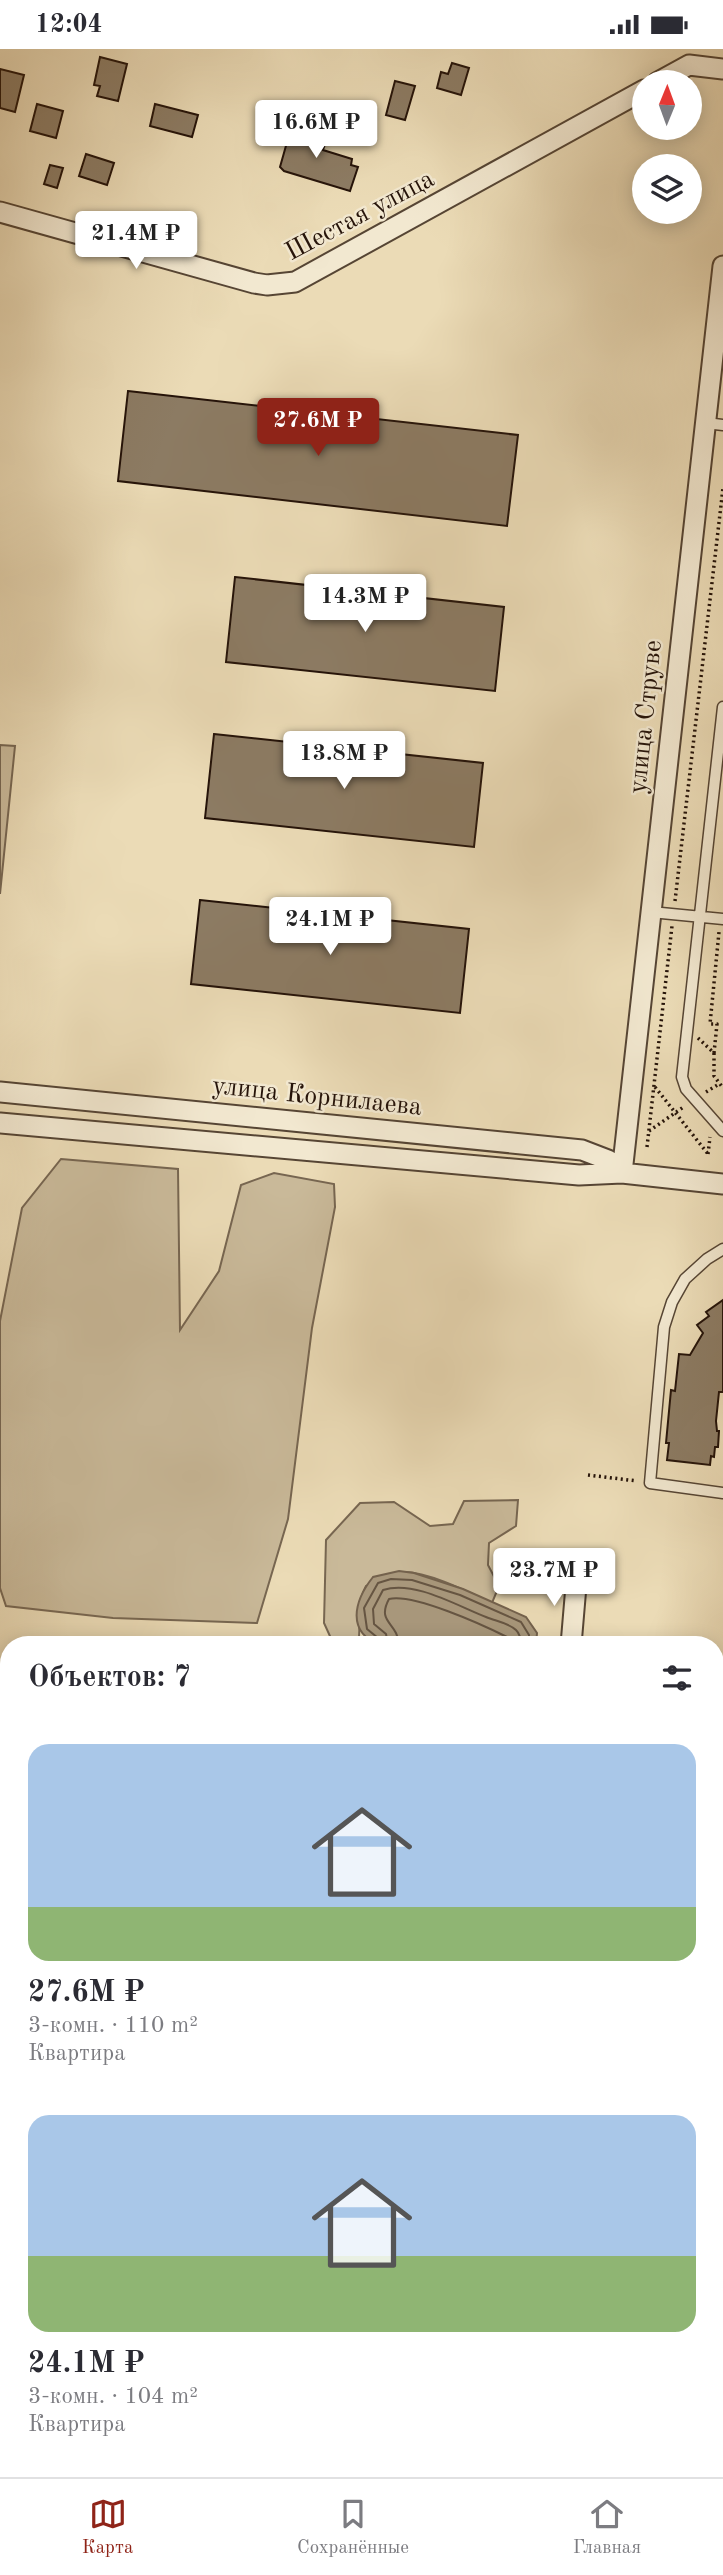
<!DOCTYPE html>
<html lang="ru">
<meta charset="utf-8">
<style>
:root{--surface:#fff;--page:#f7f7f7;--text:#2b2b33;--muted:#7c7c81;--line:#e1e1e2;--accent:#8f2418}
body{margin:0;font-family:"Old Standard TT",serif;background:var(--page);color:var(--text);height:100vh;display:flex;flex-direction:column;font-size:26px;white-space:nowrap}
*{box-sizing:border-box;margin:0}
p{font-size:23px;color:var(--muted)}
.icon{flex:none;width:38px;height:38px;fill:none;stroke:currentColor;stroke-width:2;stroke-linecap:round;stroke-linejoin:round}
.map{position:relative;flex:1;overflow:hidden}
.details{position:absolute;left:0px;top:1587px;width:724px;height:842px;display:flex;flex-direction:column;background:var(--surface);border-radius:28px 28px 0 0;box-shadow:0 4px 18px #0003}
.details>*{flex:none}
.needle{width:46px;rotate:1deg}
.buttons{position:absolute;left:632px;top:21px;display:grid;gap:14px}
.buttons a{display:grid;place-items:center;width:70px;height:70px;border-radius:50%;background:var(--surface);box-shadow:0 4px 18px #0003;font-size:35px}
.price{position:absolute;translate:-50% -60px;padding:0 16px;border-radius:7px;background:#fff;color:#222;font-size:23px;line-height:46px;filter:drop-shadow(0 2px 4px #0008)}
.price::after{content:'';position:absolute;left:50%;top:42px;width:21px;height:16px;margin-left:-10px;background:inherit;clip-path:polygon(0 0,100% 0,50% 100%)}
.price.on{background:var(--accent);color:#fff}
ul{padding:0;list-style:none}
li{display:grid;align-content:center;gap:14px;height:371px;padding:0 28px}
li span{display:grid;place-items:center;height:217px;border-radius:21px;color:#555}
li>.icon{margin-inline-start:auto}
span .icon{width:126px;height:126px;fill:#fffc;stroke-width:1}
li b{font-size:30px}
h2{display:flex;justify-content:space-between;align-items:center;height:84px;padding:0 28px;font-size:30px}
.status{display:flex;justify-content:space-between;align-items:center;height:49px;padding:0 35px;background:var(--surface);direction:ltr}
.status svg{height:19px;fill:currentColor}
.tab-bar{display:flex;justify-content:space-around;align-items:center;height:98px;border-top:2px solid var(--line);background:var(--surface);font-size:19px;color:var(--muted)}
.tab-bar a{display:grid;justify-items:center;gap:4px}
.tab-bar .on{color:var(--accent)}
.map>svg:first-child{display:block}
.green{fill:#c9b999;stroke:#776651;stroke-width:2}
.water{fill:#a8977b;stroke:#74624d;stroke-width:2}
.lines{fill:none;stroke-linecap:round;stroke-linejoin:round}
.shore{stroke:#665542;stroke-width:2}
.building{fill:#8c7b63;stroke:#251309;stroke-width:2}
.lane-casing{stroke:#564534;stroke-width:13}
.street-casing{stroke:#564534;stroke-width:23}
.path{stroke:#251309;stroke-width:3.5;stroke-dasharray:2 3.5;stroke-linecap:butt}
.lane{stroke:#f2e8d0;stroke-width:10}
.street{stroke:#f2e8d0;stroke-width:19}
.labels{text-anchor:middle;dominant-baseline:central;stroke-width:5;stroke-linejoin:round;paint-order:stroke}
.street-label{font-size:26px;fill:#251309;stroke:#f2e8d0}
</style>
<div class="status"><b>12:04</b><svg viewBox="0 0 49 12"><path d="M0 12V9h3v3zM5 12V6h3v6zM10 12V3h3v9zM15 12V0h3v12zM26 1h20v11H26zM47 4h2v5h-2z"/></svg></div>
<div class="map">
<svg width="723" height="2428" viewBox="0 0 723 2428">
<rect width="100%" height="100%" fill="#ebdbb6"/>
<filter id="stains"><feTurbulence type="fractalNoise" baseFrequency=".00286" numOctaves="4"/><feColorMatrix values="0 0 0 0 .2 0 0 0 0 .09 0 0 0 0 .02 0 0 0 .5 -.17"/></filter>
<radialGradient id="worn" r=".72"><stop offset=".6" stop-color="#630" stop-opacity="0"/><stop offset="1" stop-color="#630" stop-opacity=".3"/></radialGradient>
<path class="green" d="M 0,696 L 15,697 L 0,845 Z
M 61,1110 L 178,1120 L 180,1281 L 219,1222 L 241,1136 L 274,1124 L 334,1135 L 335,1158 L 312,1279 L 288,1470 L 257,1574 L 113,1569 L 6,1557 L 0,1539 L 0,1272 L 22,1159 Z
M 518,1451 L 516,1477 L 489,1494 L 488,1516 L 499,1537 L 492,1554 C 469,1543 427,1522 402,1523 C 391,1523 376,1533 366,1537 C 352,1565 363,1571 358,1596 L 334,1596 L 324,1574 L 326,1491 L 360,1454 L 394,1453 L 430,1477 L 453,1475 L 464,1452 Z
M 716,1695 L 723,1696 L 723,1985 L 716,1986 Z
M 9,1733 L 9,2009 L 0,2009 L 0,1785 Z
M 723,2101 L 723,2201 L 716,2201 L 716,2102 Z"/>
<path class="water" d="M 399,1522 L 414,1524 L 463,1540 L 526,1568 L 537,1584 L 536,1596 L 380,1596 C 346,1583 354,1552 373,1528 Z"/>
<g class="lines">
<path class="shore" d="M 379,1596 L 378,1589 L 367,1580 L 364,1559 L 378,1534 L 391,1530 L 412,1531 L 460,1546 L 521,1573 L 529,1586 L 529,1596
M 388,1596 L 386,1585 L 374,1575 L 373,1560 L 383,1541 C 415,1531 457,1557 486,1568 C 495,1572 509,1574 516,1581 C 520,1585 521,1590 521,1596
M 399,1596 C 398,1573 376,1574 389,1550 C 413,1544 483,1576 507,1588 L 510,1596"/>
</g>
<path class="building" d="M 100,8 L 127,15 L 118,52 L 97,47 L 100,37 L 94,36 Z
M 452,14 L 469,19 L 461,46 L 437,39 L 441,23 L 448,25 Z
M 0,20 L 24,26 L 15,63 L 0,59 Z
M 395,32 L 415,37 L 405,71 L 386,66 Z
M 37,55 L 63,62 L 56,89 L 30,82 Z
M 155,55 L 198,66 L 192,88 L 150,77 Z
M 293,72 L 308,76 L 305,86 L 326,92 L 323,101 L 352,110 L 351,116 L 358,118 L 350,142 L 284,122 L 280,118 Z
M 86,105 L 114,114 L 107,136 L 79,127 Z
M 50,116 L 63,119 L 57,139 L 44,135 Z
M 128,342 L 518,386 L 507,477 L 118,432 Z
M 235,528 L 504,558 L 495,642 L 226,613 Z
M 214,685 L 483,714 L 474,798 L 205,769 Z
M 200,851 L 469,880 L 460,964 L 191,935 Z
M 723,1251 L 723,1343 L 719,1343 L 716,1372 L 717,1382 L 719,1382 L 718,1398 L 715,1398 L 714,1408 L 711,1407 L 710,1416 L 667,1411 L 669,1394 L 666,1394 L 671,1341 L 675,1342 L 679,1305 L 690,1306 L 703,1284 L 697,1276 L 709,1267 L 706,1263 Z"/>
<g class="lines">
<g class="lane-casing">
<path id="lane" d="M 706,374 L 723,376
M 723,658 L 682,1028 L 686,1040 L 723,1082
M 651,863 L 723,870
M 723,1200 L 707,1210 L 685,1230 L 672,1253 L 664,1278 L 650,1434 L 723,1444
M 469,2428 L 470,2420"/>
</g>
<g class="street-casing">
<path id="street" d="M 658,33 L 689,16 L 723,20
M 0,163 L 254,234 L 267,236 L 295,233 L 644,41
M 723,217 L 622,1124 L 723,1135
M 0,1043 L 582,1101 L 608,1111 L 622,1124 L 579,1126 L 0,1074
M 571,1596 L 577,1525
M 716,2015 L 723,2015
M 0,2044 L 9,2044"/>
</g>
<path class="path" d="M 675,852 L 723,439
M 698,989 L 714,1004 L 714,1027 L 723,1039
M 714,1004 L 717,975 L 710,975 L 719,883
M 655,1038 L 708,1105
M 706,1043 L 719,1035
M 649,1082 L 685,1057
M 647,1098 L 672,877
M 708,1105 L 710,1088
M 588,1426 L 637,1432
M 716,2219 L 723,2220"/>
<use href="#lane" class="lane"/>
<use href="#street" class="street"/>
</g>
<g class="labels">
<g class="street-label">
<text transform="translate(360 167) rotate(-28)">Шестая улица</text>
<text transform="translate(646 668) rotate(-84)">улица Струве</text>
<text transform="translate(317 1048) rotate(6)">улица Корнилаева</text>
</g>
</g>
<rect width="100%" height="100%" filter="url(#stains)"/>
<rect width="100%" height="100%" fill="url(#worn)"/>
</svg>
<div class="buttons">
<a><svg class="needle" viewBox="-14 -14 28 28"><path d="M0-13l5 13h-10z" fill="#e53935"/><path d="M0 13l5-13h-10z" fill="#7c7c81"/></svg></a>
<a><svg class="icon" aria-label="layers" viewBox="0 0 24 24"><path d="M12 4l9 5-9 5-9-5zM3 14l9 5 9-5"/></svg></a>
</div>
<b class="price" style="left:316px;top:111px">16.6M ₽</b>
<b class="price" style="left:136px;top:222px">21.4M ₽</b>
<b class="price on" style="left:318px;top:409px">27.6M ₽</b>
<b class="price" style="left:365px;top:585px">14.3M ₽</b>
<b class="price" style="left:344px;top:742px">13.8M ₽</b>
<b class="price" style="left:330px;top:908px">24.1M ₽</b>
<b class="price" style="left:554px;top:1559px">23.7M ₽</b>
<section class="details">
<h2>Объектов: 7<svg class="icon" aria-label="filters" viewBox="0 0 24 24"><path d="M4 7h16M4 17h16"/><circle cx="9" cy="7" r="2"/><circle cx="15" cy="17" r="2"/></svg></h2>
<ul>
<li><span style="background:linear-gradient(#a9c7e8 75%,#8fb573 0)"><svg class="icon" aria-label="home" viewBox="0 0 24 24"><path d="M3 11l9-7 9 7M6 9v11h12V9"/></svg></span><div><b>27.6M ₽</b><p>3-комн. · 110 m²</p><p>Квартира</p></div></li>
<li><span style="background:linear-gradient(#a9c7e8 65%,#8fb573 0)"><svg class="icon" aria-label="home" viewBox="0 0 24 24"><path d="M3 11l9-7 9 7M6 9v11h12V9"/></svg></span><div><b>24.1M ₽</b><p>3-комн. · 104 m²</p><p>Квартира</p></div></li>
</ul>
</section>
</div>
<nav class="tab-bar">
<a class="on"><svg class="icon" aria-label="map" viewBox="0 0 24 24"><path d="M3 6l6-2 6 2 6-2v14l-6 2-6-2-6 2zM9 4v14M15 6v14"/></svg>Карта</a>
<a><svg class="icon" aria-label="saved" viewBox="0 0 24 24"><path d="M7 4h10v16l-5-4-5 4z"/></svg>Сохранённые</a>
<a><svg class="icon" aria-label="home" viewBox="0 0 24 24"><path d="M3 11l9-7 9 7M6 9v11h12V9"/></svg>Главная</a>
</nav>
